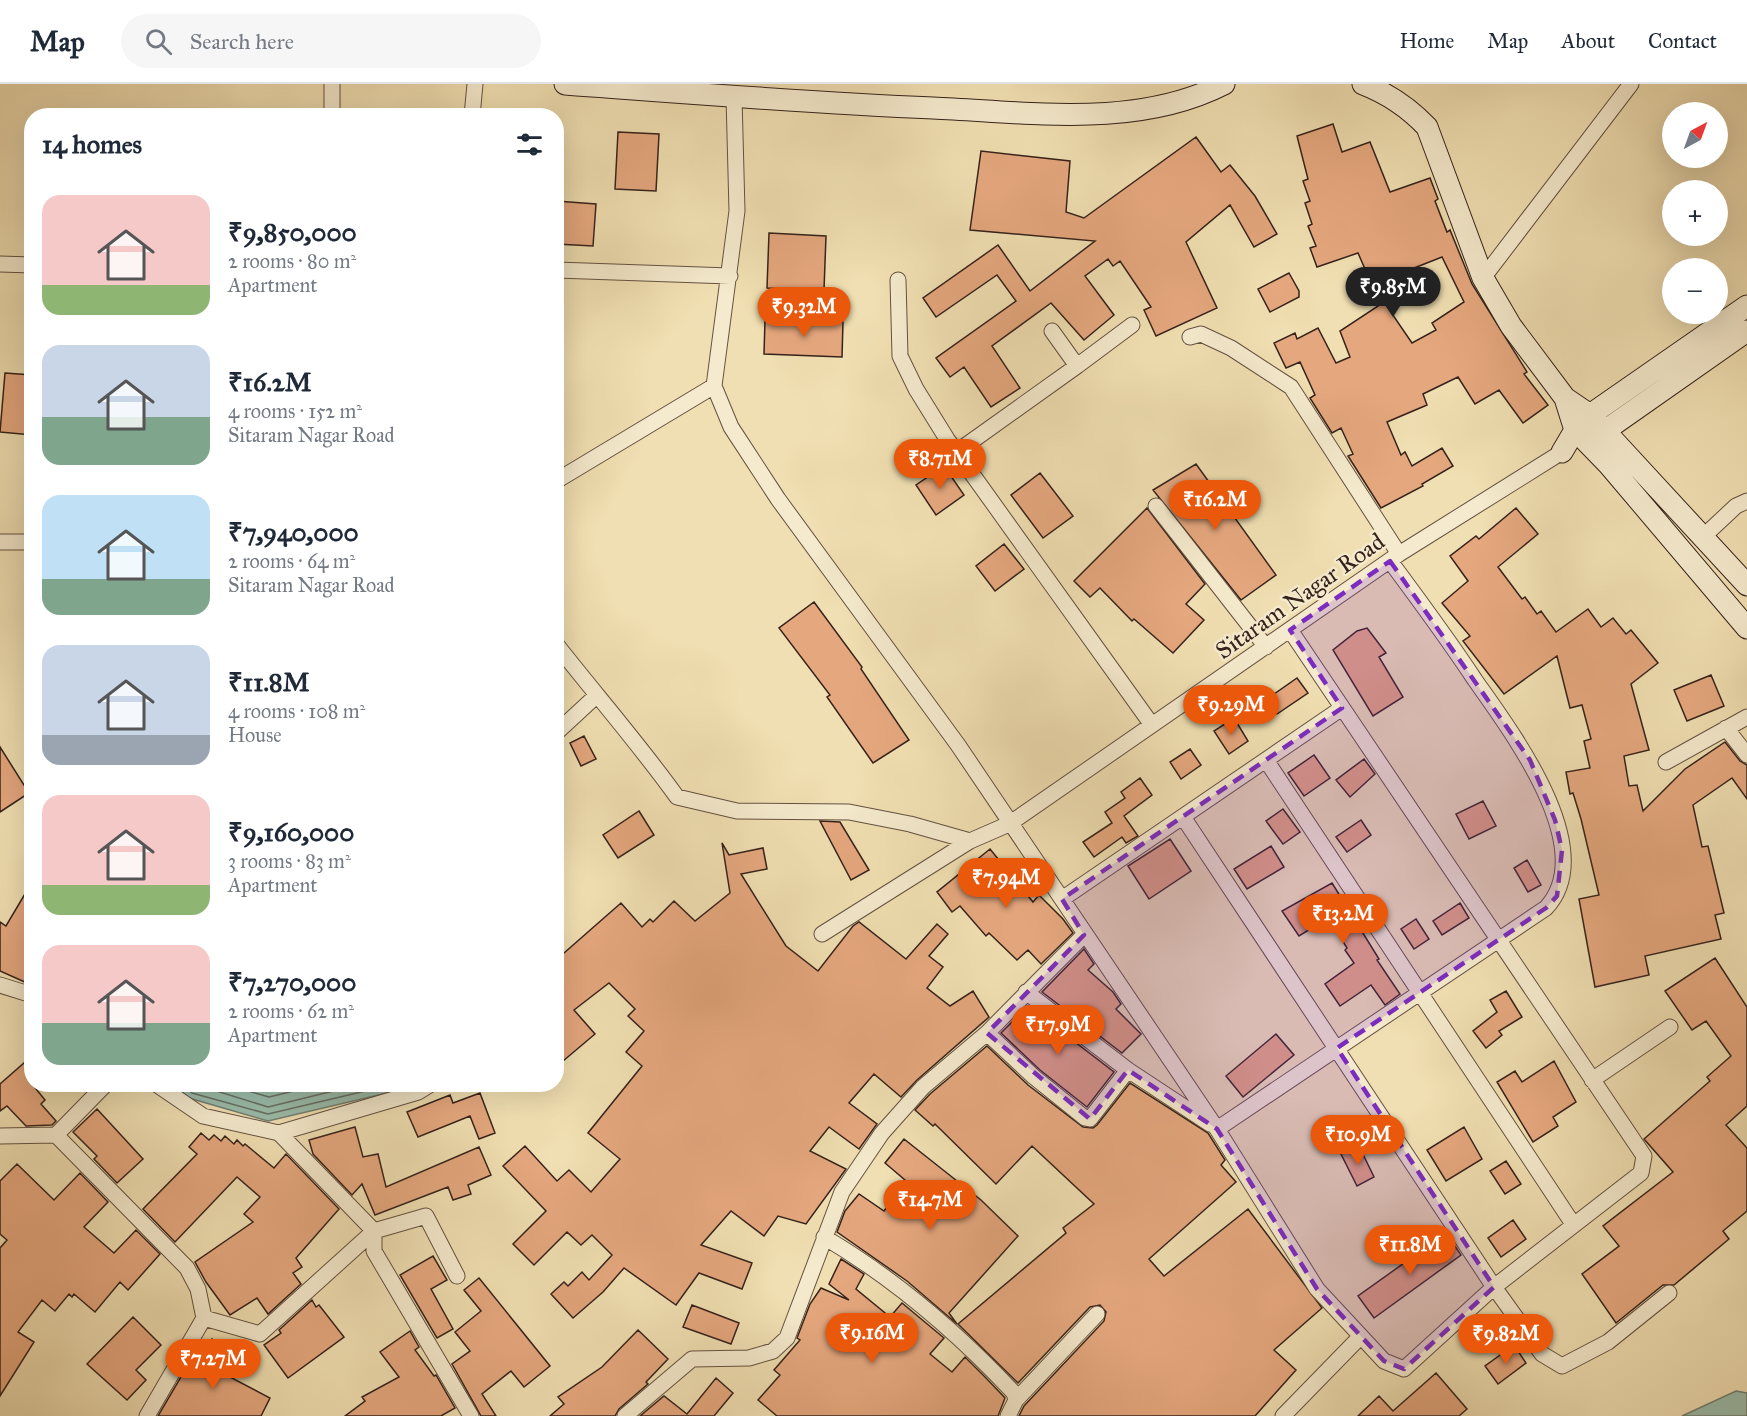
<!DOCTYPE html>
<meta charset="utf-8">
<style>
:root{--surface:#fff;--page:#f6f6f7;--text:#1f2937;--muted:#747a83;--line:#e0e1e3;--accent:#ea580c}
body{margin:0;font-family:"IM FELL Great Primer",serif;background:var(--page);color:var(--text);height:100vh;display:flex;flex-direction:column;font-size:22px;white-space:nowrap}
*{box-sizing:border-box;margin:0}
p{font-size:20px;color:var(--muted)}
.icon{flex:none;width:33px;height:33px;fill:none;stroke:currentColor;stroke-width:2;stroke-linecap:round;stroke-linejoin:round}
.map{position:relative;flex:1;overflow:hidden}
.sheet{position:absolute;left:24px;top:24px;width:540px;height:984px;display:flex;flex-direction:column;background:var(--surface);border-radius:24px;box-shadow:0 6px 24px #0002}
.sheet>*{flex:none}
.needle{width:39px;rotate:41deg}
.buttons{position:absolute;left:1662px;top:18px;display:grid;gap:12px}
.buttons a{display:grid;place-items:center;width:66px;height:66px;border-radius:50%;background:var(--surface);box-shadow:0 6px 24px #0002;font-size:30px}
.price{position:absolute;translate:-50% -51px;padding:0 14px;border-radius:21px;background:var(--accent);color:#fff;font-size:20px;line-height:39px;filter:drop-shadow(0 2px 3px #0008)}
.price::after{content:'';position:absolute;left:50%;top:36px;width:18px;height:14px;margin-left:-9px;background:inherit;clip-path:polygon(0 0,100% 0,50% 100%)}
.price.on{background:#222;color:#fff}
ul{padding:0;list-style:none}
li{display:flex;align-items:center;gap:18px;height:150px;padding:0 18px}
li span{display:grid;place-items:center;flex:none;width:168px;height:120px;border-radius:18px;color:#555}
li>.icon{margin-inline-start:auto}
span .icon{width:72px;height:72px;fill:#fffc;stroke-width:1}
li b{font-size:26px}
h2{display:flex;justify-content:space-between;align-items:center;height:72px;padding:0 18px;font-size:26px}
header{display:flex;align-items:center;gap:36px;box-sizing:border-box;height:84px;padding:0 30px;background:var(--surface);border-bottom:2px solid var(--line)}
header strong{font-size:28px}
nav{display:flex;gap:33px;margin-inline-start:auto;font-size:21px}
.search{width:420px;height:54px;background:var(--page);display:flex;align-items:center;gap:15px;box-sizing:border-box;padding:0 21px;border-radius:33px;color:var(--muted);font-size:22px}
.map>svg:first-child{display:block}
.water{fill:#9abdab;stroke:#727f71;stroke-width:1.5}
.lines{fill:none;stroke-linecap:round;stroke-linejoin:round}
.shore{stroke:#687063;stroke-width:1.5}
.building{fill:#e5a77e;stroke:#35221b;stroke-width:1.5}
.street-casing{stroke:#645141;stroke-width:17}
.secondary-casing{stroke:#35221b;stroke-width:23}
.street{stroke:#f5eacd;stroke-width:15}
.secondary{stroke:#f5eacd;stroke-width:21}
.marked{fill:#7b2cbf;fill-opacity:0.2;stroke:#7b2cbf;stroke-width:4.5;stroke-dasharray:12 8;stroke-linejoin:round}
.labels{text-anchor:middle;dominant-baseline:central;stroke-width:5;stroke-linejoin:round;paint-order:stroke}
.street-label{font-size:24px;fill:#35221b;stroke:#f5eacd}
</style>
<header>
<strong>Map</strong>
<div class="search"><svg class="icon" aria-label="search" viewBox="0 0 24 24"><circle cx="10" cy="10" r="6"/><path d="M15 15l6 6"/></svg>Search here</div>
<nav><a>Home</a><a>Map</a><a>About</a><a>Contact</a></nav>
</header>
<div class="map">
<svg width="1747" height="1332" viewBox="0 0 1747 1332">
<rect width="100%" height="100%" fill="#f0dfb2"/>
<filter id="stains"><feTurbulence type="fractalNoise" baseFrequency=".00333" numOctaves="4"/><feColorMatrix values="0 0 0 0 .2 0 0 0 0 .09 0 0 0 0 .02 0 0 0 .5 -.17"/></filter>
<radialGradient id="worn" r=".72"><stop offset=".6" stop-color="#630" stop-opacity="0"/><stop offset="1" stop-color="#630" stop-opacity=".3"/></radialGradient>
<path class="water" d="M 174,1001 L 421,1001 L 268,1037 L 189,1014 Z
M 1736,1307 L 1747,1309 L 1747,1332 L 1682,1332 Z"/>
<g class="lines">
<path class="shore" d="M 183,1000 L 192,1009 L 268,1030 L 395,1000
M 194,1000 L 268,1023 L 362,1000
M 224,1000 L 269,1013 L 323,1000"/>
</g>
<path class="building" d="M 1333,40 L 1342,68 L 1370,58 L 1390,108 L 1430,94 L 1438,115 L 1435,117 L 1447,148 L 1450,146 L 1472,200 L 1527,288 L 1524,290 L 1548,321 L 1523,339 L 1499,306 L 1475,320 L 1458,293 L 1423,310 L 1427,321 L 1387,338 L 1401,371 L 1405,368 L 1412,382 L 1442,364 L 1453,382 L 1422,400 L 1423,402 L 1381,424 L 1348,372 L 1353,370 L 1341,344 L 1332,349 L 1310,314 L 1315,311 L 1300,278 L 1286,284 L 1274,259 L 1295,249 L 1297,255 L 1318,244 L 1336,279 L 1350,273 L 1340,247 L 1384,218 L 1412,259 L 1436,246 L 1432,239 L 1464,218 L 1442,173 L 1399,190 L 1401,196 L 1375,208 L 1358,169 L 1317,183 L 1310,164 L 1316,162 L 1308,142 L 1312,140 L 1305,119 L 1310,117 L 1303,97 L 1308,95 L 1297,52 Z
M 618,48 L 659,50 L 656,107 L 615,105 Z
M 1196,53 L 1221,88 L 1230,81 L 1255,112 L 1277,150 L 1254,163 L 1230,121 L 1186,158 L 1217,224 L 1156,252 L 1144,226 L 1151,223 L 1120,177 L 1113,182 L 1108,175 L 1085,192 L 1114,231 L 1084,256 L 1051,219 L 992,262 L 1020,304 L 991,323 L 964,283 L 950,293 L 936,274 L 1016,217 L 997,191 L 936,233 L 923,214 L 998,161 L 1030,207 L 1095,157 L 970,146 L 981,67 L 1070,77 L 1066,128 L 1084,134 Z
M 556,117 L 596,120 L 593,162 L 556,160 Z
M 769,149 L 826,152 L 824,206 L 767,204 Z
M 1289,189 L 1299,207 L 1299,213 L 1270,228 L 1258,205 Z
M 765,236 L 843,238 L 842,273 L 764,270 Z
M 5,289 L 32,291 L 32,351 L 0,348 Z
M 1196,380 L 1276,491 L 1241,516 L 1153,406 Z
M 944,382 L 964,411 L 936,431 L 916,401 Z
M 1040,389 L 1073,432 L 1043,454 L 1011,411 Z
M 1147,424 L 1205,500 L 1186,520 L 1204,536 L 1173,569 L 1134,535 L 1132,537 L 1100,504 L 1090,513 L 1074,497 Z
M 1516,424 L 1538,450 L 1498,483 L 1522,515 L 1525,513 L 1537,530 L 1541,527 L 1556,548 L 1588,525 L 1601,543 L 1613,534 L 1626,550 L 1631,546 L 1658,579 L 1631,600 L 1649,666 L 1624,672 L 1629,702 L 1637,701 L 1643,727 L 1685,685 L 1725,658 L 1740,677 L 1747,681 L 1747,715 L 1732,694 L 1693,721 L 1702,763 L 1708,762 L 1724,829 L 1715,831 L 1721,855 L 1645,872 L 1649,891 L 1595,903 L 1579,815 L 1599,811 L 1581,735 L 1573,709 L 1570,710 L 1566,688 L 1590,684 L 1584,657 L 1591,655 L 1582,621 L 1570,624 L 1557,572 L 1504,610 L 1463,557 L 1470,552 L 1442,519 L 1468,497 L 1450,472 L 1476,452 L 1479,455 Z
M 1004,460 L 1024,485 L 995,507 L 976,482 Z
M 814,518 L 862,583 L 861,585 L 909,656 L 873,679 L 827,613 L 830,611 L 779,544 Z
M 1367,544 L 1386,569 L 1379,573 L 1403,613 L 1373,632 L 1333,566 L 1357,547 Z
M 1711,591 L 1724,622 L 1687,637 L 1674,606 Z
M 1297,594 L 1308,609 L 1277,630 L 1267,615 Z
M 1234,634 L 1248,657 L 1229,670 L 1214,647 Z
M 584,652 L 596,675 L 581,682 L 570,659 Z
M 0,663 L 29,709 L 0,728 Z
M 1190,665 L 1201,681 L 1181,695 L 1170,678 Z
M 1314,671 L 1330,694 L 1304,712 L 1288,689 Z
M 1364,675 L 1375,690 L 1350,713 L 1336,696 Z
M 1140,694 L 1152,711 L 1124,732 L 1138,752 L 1126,759 L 1122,753 L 1094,773 L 1083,758 L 1112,739 L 1105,728 L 1125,714 L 1121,708 Z
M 1483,717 L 1496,742 L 1469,755 L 1456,730 Z
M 1283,725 L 1300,748 L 1283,760 L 1266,737 Z
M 639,727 L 654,751 L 618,774 L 603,751 Z
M 1361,736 L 1371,751 L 1347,768 L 1336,753 Z
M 820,737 L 840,738 L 869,786 L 851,796 Z
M 1170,755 L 1191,787 L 1149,815 L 1128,782 Z
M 722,759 L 729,771 L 763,764 L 767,785 L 741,790 L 786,862 L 818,887 L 853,842 L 859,838 L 906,875 L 937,840 L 948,850 L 929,872 L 943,883 L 927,904 L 950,922 L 973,907 L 989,933 L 917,996 L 901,1013 L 874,990 L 849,1019 L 877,1040 L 859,1065 L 829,1043 L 810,1067 L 846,1085 L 806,1140 L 778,1132 L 764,1152 L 731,1127 L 701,1161 L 752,1179 L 742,1205 L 699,1189 L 676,1221 L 624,1184 L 603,1208 L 573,1234 L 551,1210 L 564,1198 L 568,1202 L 582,1188 L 589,1196 L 612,1171 L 592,1151 L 581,1161 L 567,1148 L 534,1181 L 513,1160 L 546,1127 L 503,1082 L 525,1062 L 557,1097 L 569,1086 L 591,1108 L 620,1075 L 588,1049 L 642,982 L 626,968 L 644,947 L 628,932 L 635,925 L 609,899 L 574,926 L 595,950 L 556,983 L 556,876 L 621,819 L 642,843 L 650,835 L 653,838 L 674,817 L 695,837 L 730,809 Z
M 1271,762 L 1284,783 L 1247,805 L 1234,785 Z
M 990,765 L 1033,818 L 1039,811 L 1063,835 L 1073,849 L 1041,880 L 1028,866 L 1017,876 L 989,849 L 986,852 L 960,822 L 952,828 L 937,808 Z
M 1527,776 L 1541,801 L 1528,808 L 1514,784 Z
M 32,798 L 32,892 L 27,899 L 0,887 L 0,838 L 6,842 Z
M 1332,799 L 1379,875 L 1377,876 L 1400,910 L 1385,921 L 1371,901 L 1340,922 L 1325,900 L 1354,879 L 1345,866 L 1347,864 L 1328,834 L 1299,852 L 1282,827 Z
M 1460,819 L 1469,834 L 1442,851 L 1433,837 Z
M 1416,835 L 1429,855 L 1414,865 L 1401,845 Z
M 1084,865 L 1094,880 L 1088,886 L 1113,908 L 1121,920 L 1116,925 L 1141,950 L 1122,969 L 1042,908 Z
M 1715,874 L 1747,923 L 1747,1022 L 1726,1041 L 1747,1064 L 1747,1127 L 1723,1147 L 1729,1155 L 1674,1201 L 1663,1201 L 1616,1239 L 1582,1190 L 1619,1162 L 1603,1142 L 1673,1088 L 1644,1055 L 1710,997 L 1707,993 L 1731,972 L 1706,937 L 1692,946 L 1665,907 Z
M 1506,907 L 1522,933 L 1499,947 L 1502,951 L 1486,964 L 1473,947 L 1497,928 L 1490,916 Z
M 1028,922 L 1114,988 L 1087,1023 L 1040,986 L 1001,949 Z
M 1276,950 L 1294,971 L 1243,1013 L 1226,992 Z
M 987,962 L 1028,1001 L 1083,1043 L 1093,1044 L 1097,1041 L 1130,999 L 1208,1049 L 1225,1076 L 1221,1081 L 1236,1098 L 1149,1175 L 1164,1192 L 1248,1125 L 1322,1224 L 1274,1266 L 1296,1286 L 1255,1332 L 1019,1332 L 1024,1322 L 1104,1237 L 1106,1228 L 1100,1221 L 1090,1223 L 1018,1299 L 958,1240 L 1066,1149 L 1063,1144 L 1094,1120 L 1032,1062 L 996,1100 L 935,1040 L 933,1042 L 915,1026 L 930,1010 Z
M 32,972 L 32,1000 L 45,1016 L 41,1020 L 56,1037 L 52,1041 L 26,1042 L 7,1022 L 0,1027 L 0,1000 Z
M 1554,977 L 1576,1018 L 1553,1033 L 1558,1042 L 1533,1058 L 1497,998 L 1515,987 L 1522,998 Z
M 480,1009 L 495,1049 L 479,1055 L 470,1032 L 418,1053 L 407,1028 L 450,1011 L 453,1019 Z
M 97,1025 L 143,1075 L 117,1099 L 94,1075 L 97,1072 L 73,1048 Z
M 355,1043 L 363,1073 L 378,1070 L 386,1103 L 479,1063 L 491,1091 L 468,1101 L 471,1110 L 453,1116 L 448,1103 L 375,1131 L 362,1100 L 352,1111 L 313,1070 L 309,1056 Z
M 1464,1043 L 1482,1075 L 1446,1097 L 1427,1066 Z
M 201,1049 L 209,1056 L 214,1051 L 221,1057 L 225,1052 L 234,1060 L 237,1056 L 243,1062 L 245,1060 L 274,1084 L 286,1070 L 339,1125 L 296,1174 L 302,1183 L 293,1189 L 301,1200 L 268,1230 L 257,1214 L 230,1231 L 206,1198 L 195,1178 L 253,1138 L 244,1130 L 260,1113 L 237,1093 L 175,1158 L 143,1125 L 197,1070 L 189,1063 Z
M 904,1055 L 981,1116 L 1018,1152 L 949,1229 L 957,1240 L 907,1197 L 837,1148 L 845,1127 L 859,1110 L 884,1127 L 897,1110 L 913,1118 L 919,1108 L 885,1079 Z
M 1359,1062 L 1374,1093 L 1357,1102 L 1341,1070 Z
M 1506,1077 L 1521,1100 L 1505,1110 L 1490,1087 Z
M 17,1080 L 54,1116 L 80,1089 L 108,1118 L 84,1143 L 114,1169 L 136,1146 L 160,1170 L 128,1206 L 120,1198 L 95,1228 L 74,1210 L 72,1213 L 69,1210 L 55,1227 L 42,1216 L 18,1248 L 34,1258 L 0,1312 L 0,1164 L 7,1156 L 0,1150 L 0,1097 Z
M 1513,1136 L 1526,1155 L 1501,1173 L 1488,1154 Z
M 1446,1149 L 1461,1171 L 1374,1234 L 1358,1212 Z
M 433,1172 L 447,1196 L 431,1205 L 453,1245 L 437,1254 L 400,1191 Z
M 841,1175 L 864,1190 L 856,1205 L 890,1233 L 902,1219 L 944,1254 L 930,1270 L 952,1288 L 965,1273 L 986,1294 L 1005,1314 L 998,1332 L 777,1332 L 758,1316 L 780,1291 L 774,1286 L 800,1256 L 797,1254 L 810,1220 L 821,1204 L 849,1216 L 829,1200 Z
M 479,1194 L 550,1282 L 524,1303 L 511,1287 L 482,1310 L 496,1332 L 481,1332 L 452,1280 L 470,1267 L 455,1248 L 481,1227 L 464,1206 Z
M 312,1216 L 316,1223 L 319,1221 L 344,1253 L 288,1294 L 264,1261 L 281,1249 L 279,1246 Z
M 692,1221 L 739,1239 L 731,1260 L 683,1243 Z
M 133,1233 L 161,1261 L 136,1286 L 146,1296 L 127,1316 L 87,1280 Z
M 638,1246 L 668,1275 L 646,1298 L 648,1300 L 619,1325 L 615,1332 L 550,1332 L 564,1320 L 558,1313 L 602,1283 Z
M 410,1247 L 419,1263 L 415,1266 L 434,1292 L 436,1291 L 455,1324 L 441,1332 L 345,1332 L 365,1317 L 362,1313 L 399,1293 L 380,1268 Z
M 212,1255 L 234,1284 L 228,1292 L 270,1314 L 261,1332 L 158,1332 L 188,1281 Z
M 1514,1261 L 1526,1279 L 1498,1300 L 1485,1282 Z
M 1436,1289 L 1467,1325 L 1459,1332 L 1358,1332 L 1379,1312 L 1393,1327 Z
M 716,1294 L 733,1309 L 714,1332 L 640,1332 L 664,1312 L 687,1330 Z"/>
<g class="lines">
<g class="street-casing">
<path id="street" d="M 734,13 L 737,127 L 714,302 L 731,343 L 778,415 L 958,661 L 1217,1045 L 1317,1205 L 1384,1277 L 1404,1285 L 1494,1203 L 1641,1089 L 1644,1072 L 1290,546
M 332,32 L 332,0
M 472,32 L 475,0
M 0,180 L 32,181
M 556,186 L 730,192
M 1483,194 L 1631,0
M 898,196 L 900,272 L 916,305 L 947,355 L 1152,641
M 1190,253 L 1201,250 L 1231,264 L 1291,303 L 1399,470
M 1077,282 L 1132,241
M 958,367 L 1077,282 L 1052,247
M 556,397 L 714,302
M 1156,422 L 1266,563
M 1704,452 L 1736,422 L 1747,417
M 0,458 L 32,458
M 556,560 C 596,611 639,660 677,713 L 737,727 L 849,728 L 910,740 L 970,757
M 1726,644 L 1747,671
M 556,649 L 596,612
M 1266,676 L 1573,1140
M 1666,678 L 1747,633
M 1183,733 L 1494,1203 L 1542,1270 L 1562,1282 L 1608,1258 L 1669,1209
M 1062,815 L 1342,624
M 822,850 L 970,757 L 1009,740 L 1399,470 L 1562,368
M 0,901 L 32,911
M 1026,908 L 1128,986 L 1210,1040
M 987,949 L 1034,993 L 1085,1034 L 1090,1035 L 1128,986
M 1592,996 L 1670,943
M 156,1000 L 203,1032 L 279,1049 L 374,1147 L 426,1132 L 457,1192
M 1217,1045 L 1546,824 C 1601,765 1510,646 1475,596 C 1448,555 1419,516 1390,477
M 279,1049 L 418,1008 L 431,1000
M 56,1051 L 106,1000
M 0,1052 L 56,1051 L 187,1184 L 198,1205 L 204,1234 L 147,1332
M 824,1153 C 895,1195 958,1249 1014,1309 L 1016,1316 L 1008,1332
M 204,1234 L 260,1250 L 374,1147 L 374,1167 L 471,1332
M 1016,1316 L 1097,1230
M 625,1332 L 692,1275 L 749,1274 L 773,1267 L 787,1254 L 842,1108 L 882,1049 L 923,1003 L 987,949 L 1084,851
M 1283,1332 L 1361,1252"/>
</g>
<g class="secondary-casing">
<path id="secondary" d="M 565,0 C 688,9 810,19 933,24 C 1029,28 1136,45 1224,0
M 1363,0 C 1389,10 1408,23 1427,43 L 1483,194 L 1511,242 L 1565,314 L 1575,346 L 1609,381 L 1747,544
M 1565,314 L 1590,331 L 1604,346 L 1747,501
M 1593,355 L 1747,247
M 1562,368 L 1575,346 L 1590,331 L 1747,222"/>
</g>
<use href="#street" class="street"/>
<use href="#secondary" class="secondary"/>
</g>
<path class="marked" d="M 1390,477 L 1530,676 L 1555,736 L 1562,766 L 1557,812 L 1546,824 L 1337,964 L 1494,1203 L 1404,1285 L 1384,1277 L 1317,1205 L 1217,1045 L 1128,986 L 1090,1035 L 987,949 L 1084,851 L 1062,815 L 1342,624 L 1290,546 Z"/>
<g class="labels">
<g class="street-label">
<text transform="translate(1300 512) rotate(-35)">Sitaram Nagar Road</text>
</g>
</g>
<rect width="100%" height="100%" filter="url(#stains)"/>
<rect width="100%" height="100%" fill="url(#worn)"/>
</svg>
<div class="buttons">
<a><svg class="needle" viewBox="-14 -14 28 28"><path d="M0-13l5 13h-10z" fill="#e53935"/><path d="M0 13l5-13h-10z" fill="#747a83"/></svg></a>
<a>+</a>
<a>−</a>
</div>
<b class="price on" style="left:1393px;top:234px">₹9.85M</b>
<b class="price" style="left:804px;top:254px">₹9.32M</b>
<b class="price" style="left:940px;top:406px">₹8.71M</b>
<b class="price" style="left:1215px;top:447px">₹16.2M</b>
<b class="price" style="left:1231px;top:652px">₹9.29M</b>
<b class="price" style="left:1006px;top:825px">₹7.94M</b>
<b class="price" style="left:1343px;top:861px">₹13.2M</b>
<b class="price" style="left:1058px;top:972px">₹17.9M</b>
<b class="price" style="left:1358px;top:1082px">₹10.9M</b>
<b class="price" style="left:930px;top:1147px">₹14.7M</b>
<b class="price" style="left:1410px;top:1192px">₹11.8M</b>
<b class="price" style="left:872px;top:1280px">₹9.16M</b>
<b class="price" style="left:1506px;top:1281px">₹9.82M</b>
<b class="price" style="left:213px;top:1306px">₹7.27M</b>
<section class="sheet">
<h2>14 homes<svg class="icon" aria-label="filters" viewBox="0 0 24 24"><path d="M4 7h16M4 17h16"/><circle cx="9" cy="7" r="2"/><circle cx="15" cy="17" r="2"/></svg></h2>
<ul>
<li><span style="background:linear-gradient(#f6c9c9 75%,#8fb573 0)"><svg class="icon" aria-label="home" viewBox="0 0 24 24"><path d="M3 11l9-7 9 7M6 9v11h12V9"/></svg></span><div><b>₹9,850,000</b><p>2 rooms · 80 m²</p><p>Apartment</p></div></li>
<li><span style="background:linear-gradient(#c9d6e8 60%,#7fa58c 0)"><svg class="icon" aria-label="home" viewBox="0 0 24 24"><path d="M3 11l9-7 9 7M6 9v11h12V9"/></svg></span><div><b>₹16.2M</b><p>4 rooms · 152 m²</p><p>Sitaram Nagar Road</p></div></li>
<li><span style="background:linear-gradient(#bfe0f5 70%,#7fa58c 0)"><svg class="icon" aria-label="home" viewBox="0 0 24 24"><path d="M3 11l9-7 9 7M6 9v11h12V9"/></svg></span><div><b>₹7,940,000</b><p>2 rooms · 64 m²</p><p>Sitaram Nagar Road</p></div></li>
<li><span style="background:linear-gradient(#c9d6e8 75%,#9aa5b1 0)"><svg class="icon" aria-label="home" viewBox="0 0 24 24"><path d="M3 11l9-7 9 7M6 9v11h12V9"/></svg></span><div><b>₹11.8M</b><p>4 rooms · 108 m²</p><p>House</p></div></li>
<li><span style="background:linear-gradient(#f6c9c9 75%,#8fb573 0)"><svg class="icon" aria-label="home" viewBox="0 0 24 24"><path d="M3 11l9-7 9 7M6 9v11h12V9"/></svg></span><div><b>₹9,160,000</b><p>3 rooms · 83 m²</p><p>Apartment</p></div></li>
<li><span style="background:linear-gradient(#f6c9c9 65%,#7fa58c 0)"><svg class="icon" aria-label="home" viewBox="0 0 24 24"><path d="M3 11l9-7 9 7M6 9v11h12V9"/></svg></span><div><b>₹7,270,000</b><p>2 rooms · 62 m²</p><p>Apartment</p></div></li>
</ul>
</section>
</div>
